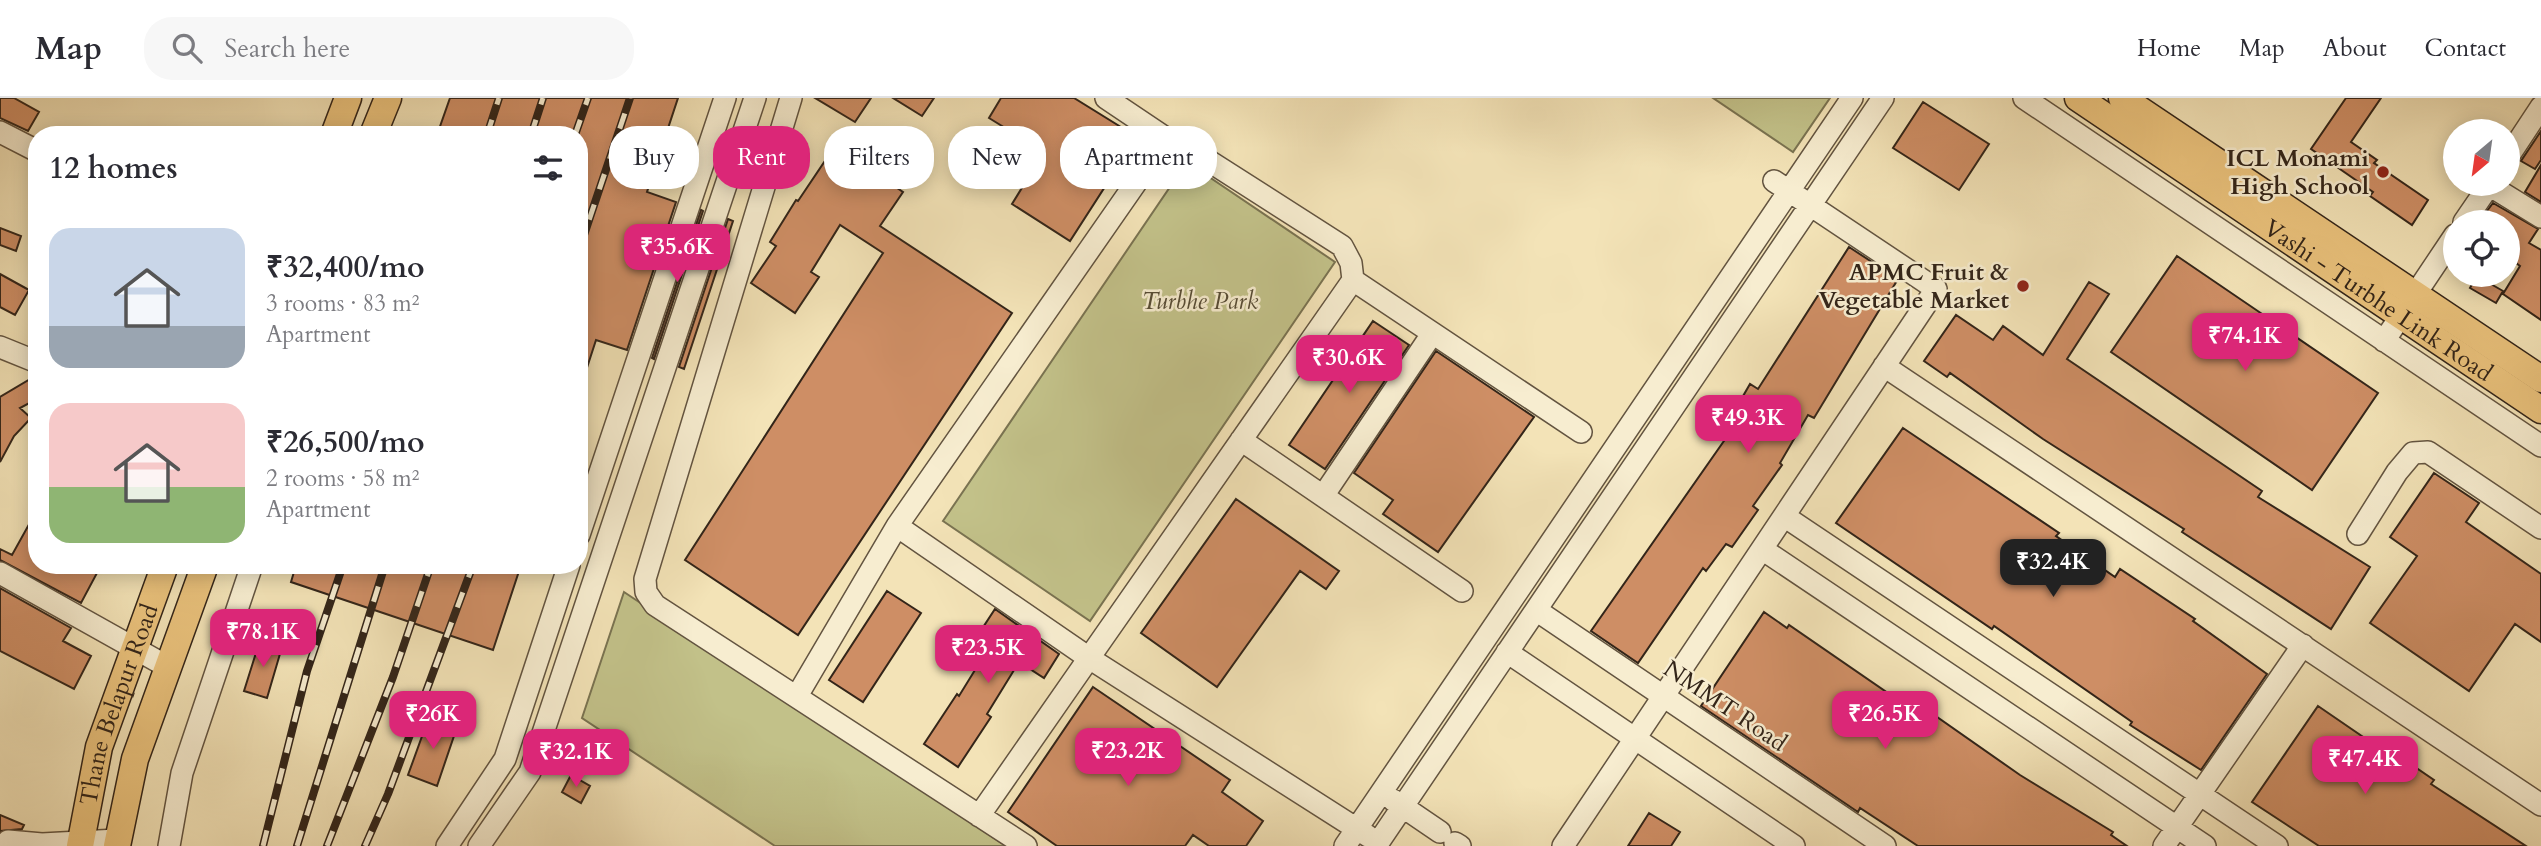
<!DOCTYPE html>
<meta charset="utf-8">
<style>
:root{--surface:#fff;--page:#f7f7f7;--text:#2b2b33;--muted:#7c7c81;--line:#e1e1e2;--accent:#db2777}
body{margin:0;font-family:Cardo,serif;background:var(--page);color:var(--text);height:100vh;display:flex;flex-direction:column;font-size:26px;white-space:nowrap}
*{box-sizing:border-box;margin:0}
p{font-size:23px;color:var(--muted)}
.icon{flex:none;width:38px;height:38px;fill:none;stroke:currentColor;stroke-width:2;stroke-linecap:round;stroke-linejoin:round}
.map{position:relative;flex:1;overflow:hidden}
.side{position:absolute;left:28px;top:28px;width:560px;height:448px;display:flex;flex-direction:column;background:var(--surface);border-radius:28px;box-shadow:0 4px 18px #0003}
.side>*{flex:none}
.guide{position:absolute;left:609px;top:28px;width:665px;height:63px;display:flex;gap:14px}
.needle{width:46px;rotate:209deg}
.buttons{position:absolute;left:2443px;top:21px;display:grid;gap:14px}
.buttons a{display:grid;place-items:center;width:77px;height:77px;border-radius:50%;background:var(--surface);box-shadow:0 4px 18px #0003;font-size:35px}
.price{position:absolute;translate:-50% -60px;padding:0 16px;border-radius:14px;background:var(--accent);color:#fff;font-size:23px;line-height:46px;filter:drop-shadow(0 2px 4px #0008)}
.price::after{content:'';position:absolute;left:50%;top:42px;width:21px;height:16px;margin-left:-10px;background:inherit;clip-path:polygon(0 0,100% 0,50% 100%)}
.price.on{background:#222;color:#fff}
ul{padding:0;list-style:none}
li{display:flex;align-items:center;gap:21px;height:175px;padding:0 21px}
li span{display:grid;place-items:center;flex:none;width:196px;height:140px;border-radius:21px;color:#555}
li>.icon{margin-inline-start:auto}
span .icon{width:84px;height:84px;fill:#fffc;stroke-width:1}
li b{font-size:30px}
h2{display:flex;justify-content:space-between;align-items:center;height:84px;padding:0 21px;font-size:30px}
.chip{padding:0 24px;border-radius:28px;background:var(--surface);box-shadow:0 4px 18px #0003;font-size:24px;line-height:63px}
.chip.on{background:var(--accent);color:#fff}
header{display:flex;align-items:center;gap:42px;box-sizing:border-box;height:98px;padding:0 35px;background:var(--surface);border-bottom:2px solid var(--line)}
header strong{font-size:33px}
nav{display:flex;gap:38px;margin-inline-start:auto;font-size:24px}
.search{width:490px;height:63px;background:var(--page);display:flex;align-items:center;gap:18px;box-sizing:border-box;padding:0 24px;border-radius:28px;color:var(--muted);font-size:26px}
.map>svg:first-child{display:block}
.green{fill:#c2c189;stroke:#7a7351;stroke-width:2}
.building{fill:#ce8e65;stroke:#332519;stroke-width:2}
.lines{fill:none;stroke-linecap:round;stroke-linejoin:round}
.minor-casing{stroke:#635440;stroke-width:24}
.major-casing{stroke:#332519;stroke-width:29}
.minor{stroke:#f7edd0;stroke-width:21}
.major{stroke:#eac27c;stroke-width:26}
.rail-casing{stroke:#332519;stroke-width:8}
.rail{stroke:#f7edd0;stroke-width:5;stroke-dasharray:16;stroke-linecap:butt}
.poi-dot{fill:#8f2418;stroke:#f7edd0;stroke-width:2.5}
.labels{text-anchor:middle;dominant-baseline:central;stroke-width:5;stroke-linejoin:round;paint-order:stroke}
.poi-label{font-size:24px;font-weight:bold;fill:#332519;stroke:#f7edd0;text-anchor:end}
.park-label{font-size:24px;font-style:italic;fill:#574c35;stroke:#f7edd0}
.street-label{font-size:24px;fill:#332519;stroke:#f7edd0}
</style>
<header>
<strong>Map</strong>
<div class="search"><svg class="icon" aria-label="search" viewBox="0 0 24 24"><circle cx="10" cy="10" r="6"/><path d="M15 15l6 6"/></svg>Search here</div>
<nav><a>Home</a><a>Map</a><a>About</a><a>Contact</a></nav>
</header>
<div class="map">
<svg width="2541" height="748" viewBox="0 0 2541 748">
<rect width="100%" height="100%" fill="#f3e3b7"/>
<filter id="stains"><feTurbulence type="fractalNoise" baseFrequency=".00286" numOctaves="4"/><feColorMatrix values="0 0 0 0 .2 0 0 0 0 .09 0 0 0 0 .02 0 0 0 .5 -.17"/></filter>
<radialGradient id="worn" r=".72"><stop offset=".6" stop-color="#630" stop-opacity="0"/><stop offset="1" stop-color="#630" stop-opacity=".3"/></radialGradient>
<path class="green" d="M 1713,0 L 1830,0 L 1793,54 Z
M 1187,64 L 1335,164 L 1090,523 L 943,423 Z
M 624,494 L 1006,748 L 775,748 L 582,620 Z"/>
<path class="building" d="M 0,0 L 14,0 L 39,14 L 28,33 L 0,20 Z
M 450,0 L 678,0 L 647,94 L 676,104 L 627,252 L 596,242 L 582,285 L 579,285 L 579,37 L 437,37 Z
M 815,0 L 871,0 L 855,24 Z
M 893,0 L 934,0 L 922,18 Z
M 1001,0 L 1074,0 L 1137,39 L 1070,143 L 1012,106 L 1044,54 L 989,20 Z
M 2346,0 L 2381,0 L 2351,44 L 2377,62 L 2374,65 L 2428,102 L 2412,127 L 2370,98 L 2373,94 L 2311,51 Z
M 1923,4 L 1989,46 L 1959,92 L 1893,50 Z
M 2541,33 L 2541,62 L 2535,71 L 2521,63 Z
M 835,48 L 903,94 L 880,128 L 1012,215 L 798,537 L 685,462 L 883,155 L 840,127 L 811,174 L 819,179 L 795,215 L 751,185 L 776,148 L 770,144 L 796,102 L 798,103 Z
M 2541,67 L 2541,104 L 2525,94 Z
M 2493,105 L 2538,131 L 2529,145 L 2541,152 L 2541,222 L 2503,196 L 2520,168 L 2508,159 L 2508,124 L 2495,124 L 2484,117 Z
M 701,112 L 703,113 L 654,261 L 652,260 Z
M 728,121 L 733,123 L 684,271 L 679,269 Z
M 0,130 L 21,138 L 16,153 L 0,147 Z
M 1849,149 L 1898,181 L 1814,320 L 1808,317 L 1780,365 L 1782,367 L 1753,408 L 1758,412 L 1732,449 L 1726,446 L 1706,473 L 1703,470 L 1638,565 L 1591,533 L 1733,330 L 1727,326 L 1750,286 L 1758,291 Z
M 2177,158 L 2378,295 L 2312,392 L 2111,254 Z
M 0,176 L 29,192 L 15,217 L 0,209 Z
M 2477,178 L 2503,193 L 2496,205 L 2470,190 Z
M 2089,184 L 2109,196 L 2067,261 L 2262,393 L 2258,399 L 2370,469 L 2331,531 L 2182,434 L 2184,431 L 2043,341 L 1950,275 L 1947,279 L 1924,263 L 1956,217 L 1993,242 L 2003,228 L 2043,257 Z
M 1373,223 L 1409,247 L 1325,371 L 1289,347 Z
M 1436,253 L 1534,319 L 1438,454 L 1383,416 L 1393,402 L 1354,375 Z
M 37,277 L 37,301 L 20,310 L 31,320 L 14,338 L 0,364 L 0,299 Z
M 1903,330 L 2059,435 L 2056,438 L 2115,479 L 2120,471 L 2195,521 L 2193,523 L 2267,576 L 2201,672 L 2130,627 L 2132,624 L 1994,528 L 1992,531 L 1836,425 Z
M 2434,375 L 2479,405 L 2466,424 L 2541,476 L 2541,544 L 2515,526 L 2469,593 L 2370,525 L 2417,458 L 2390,439 Z
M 1236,401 L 1339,473 L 1326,491 L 1300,473 L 1217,589 L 1141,535 Z
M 37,412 L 37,467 L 82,467 L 97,475 L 81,505 L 0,462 L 0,451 L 12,457 Z
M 296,467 L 521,467 L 493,552 L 291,484 Z
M 0,490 L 71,530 L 63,543 L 91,558 L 74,591 L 0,553 Z
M 887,493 L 921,515 L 863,604 L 829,582 Z
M 995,511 L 1059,556 L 1044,580 L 1019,564 L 987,616 L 991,619 L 958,669 L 924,646 L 957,596 L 959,598 L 991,546 L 978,537 Z
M 1764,514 L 1787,530 L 1789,527 L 1933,626 L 1937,619 L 2020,677 L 2113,734 L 2111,737 L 2127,748 L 1918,748 L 1860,710 L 1858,714 L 1701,608 Z
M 260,542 L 282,549 L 267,600 L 244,593 Z
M 1093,589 L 1230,682 L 1222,694 L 1263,723 L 1246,748 L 1209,748 L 1193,737 L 1185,748 L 1057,748 L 1008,714 Z
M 2318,608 L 2391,658 L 2393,654 L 2434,682 L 2431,686 L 2526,748 L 2319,748 L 2252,704 Z
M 429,619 L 457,629 L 437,688 L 408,677 Z
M 571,677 L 590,688 L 581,705 L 562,694 Z
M 1649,715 L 1680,734 L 1671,748 L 1628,748 Z
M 0,717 L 24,727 L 22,731 L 0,733 Z"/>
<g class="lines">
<g class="minor-casing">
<path id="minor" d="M 791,0 L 645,481 L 646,494 L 655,507 L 1026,748
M 1106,0 L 1170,43
M 2024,0 L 2541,348
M 0,34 L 37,53
M 1170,43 L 1184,47 L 1342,148 L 1351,165 L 1353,182 L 1089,560 L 897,428 L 1158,53 Z
M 2508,59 L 2541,9
M 2489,87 L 2541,119
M 2464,124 L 2490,86
M 1353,182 L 1581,334
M 2384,243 L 2455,137
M 0,249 L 37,264
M 1884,268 L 2541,707
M 1241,342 L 1462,493
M 1323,398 L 1432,236
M 1784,418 L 2277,748
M 2358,436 L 2397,374 L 2413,355 L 2428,354 L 2541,430
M 579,437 L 725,0
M 1762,451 L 2205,748
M 0,475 L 168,569
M 1536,512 L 1885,748
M 1507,554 L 1794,748
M 797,598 L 897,428
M 1393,702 L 1440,734
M 979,718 L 1089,560 L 1368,738
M 1455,745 L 1460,748
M 4,748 L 8,743 L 42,746 L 117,742
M 169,748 L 182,675 L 252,467
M 447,748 L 505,661 L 569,467
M 479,748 L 530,674 L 755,0
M 1345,748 L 1852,0
M 1376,748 L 1883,0
M 1563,748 L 1936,191 L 1774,83
M 2164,748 L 2303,547"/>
</g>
<g class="major-casing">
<g id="major">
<path id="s1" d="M 2078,0 L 2541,312"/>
<path d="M 2122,0 L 2541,281"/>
<path d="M 334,37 L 348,0"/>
<path d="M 373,37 L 388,0"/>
<path id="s2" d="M 80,748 L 99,649 L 165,467"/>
<path d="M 117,748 L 135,661 L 205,467"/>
</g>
</g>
<use href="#minor" class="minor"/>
<use href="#major" class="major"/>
<g class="rail-casing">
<path id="rail" d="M 487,37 L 499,0
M 531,37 L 543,0
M 575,37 L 588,0
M 579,152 L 630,0
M 263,748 L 307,573 L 343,467
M 297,748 L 385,467
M 327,748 L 393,579 L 431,467
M 365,748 L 388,696 L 473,467"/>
</g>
<use href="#rail" class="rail"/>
</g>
<g class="poi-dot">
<circle cx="2383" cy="74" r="7"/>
<circle cx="2023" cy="188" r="7"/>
</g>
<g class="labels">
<g class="poi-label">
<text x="2369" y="60">ICL Monami<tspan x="2369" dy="28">High School</tspan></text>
<text x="2009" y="174">APMC Fruit &amp;<tspan x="2009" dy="28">Vegetable Market</tspan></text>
</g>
<g class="park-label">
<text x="1200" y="203">Turbhe Park</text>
</g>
<g class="street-label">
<text stroke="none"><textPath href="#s1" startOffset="362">Vashi - Turbhe Link Road</textPath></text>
<text stroke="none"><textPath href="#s2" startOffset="147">Thane Belapur Road</textPath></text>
<text transform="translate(1725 608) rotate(34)">NMMT Road</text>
</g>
</g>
<rect width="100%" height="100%" filter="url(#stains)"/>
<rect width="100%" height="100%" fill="url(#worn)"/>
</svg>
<div class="buttons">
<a><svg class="needle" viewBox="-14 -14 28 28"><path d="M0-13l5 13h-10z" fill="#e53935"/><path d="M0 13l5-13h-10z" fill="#7c7c81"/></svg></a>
<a><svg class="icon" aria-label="locate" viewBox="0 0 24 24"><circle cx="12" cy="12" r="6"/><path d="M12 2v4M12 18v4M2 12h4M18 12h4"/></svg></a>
</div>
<b class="price" style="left:677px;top:186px">₹35.6K</b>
<b class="price" style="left:2245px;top:275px">₹74.1K</b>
<b class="price" style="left:1349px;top:297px">₹30.6K</b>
<b class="price" style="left:1748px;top:357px">₹49.3K</b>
<b class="price on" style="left:2053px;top:501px">₹32.4K</b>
<b class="price" style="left:263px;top:571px">₹78.1K</b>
<b class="price" style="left:988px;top:587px">₹23.5K</b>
<b class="price" style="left:433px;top:653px">₹26K</b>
<b class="price" style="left:1885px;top:653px">₹26.5K</b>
<b class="price" style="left:1128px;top:690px">₹23.2K</b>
<b class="price" style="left:576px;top:691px">₹32.1K</b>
<b class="price" style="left:2365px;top:698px">₹47.4K</b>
<div class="guide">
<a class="chip">Buy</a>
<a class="chip on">Rent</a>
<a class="chip">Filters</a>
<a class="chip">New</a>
<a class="chip">Apartment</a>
</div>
<section class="side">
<h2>12 homes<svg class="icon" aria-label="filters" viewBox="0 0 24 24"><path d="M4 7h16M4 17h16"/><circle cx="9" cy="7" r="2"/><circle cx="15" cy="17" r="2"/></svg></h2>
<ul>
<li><span style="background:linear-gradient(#c9d6e8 70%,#9aa5b1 0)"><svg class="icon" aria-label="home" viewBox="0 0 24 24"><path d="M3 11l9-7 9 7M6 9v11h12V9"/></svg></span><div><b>₹32,400/mo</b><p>3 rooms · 83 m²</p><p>Apartment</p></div></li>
<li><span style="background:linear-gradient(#f6c9c9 60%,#8fb573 0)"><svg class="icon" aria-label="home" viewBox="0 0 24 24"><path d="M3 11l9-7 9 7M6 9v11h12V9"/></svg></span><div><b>₹26,500/mo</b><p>2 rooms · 58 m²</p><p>Apartment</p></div></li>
</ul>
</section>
</div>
